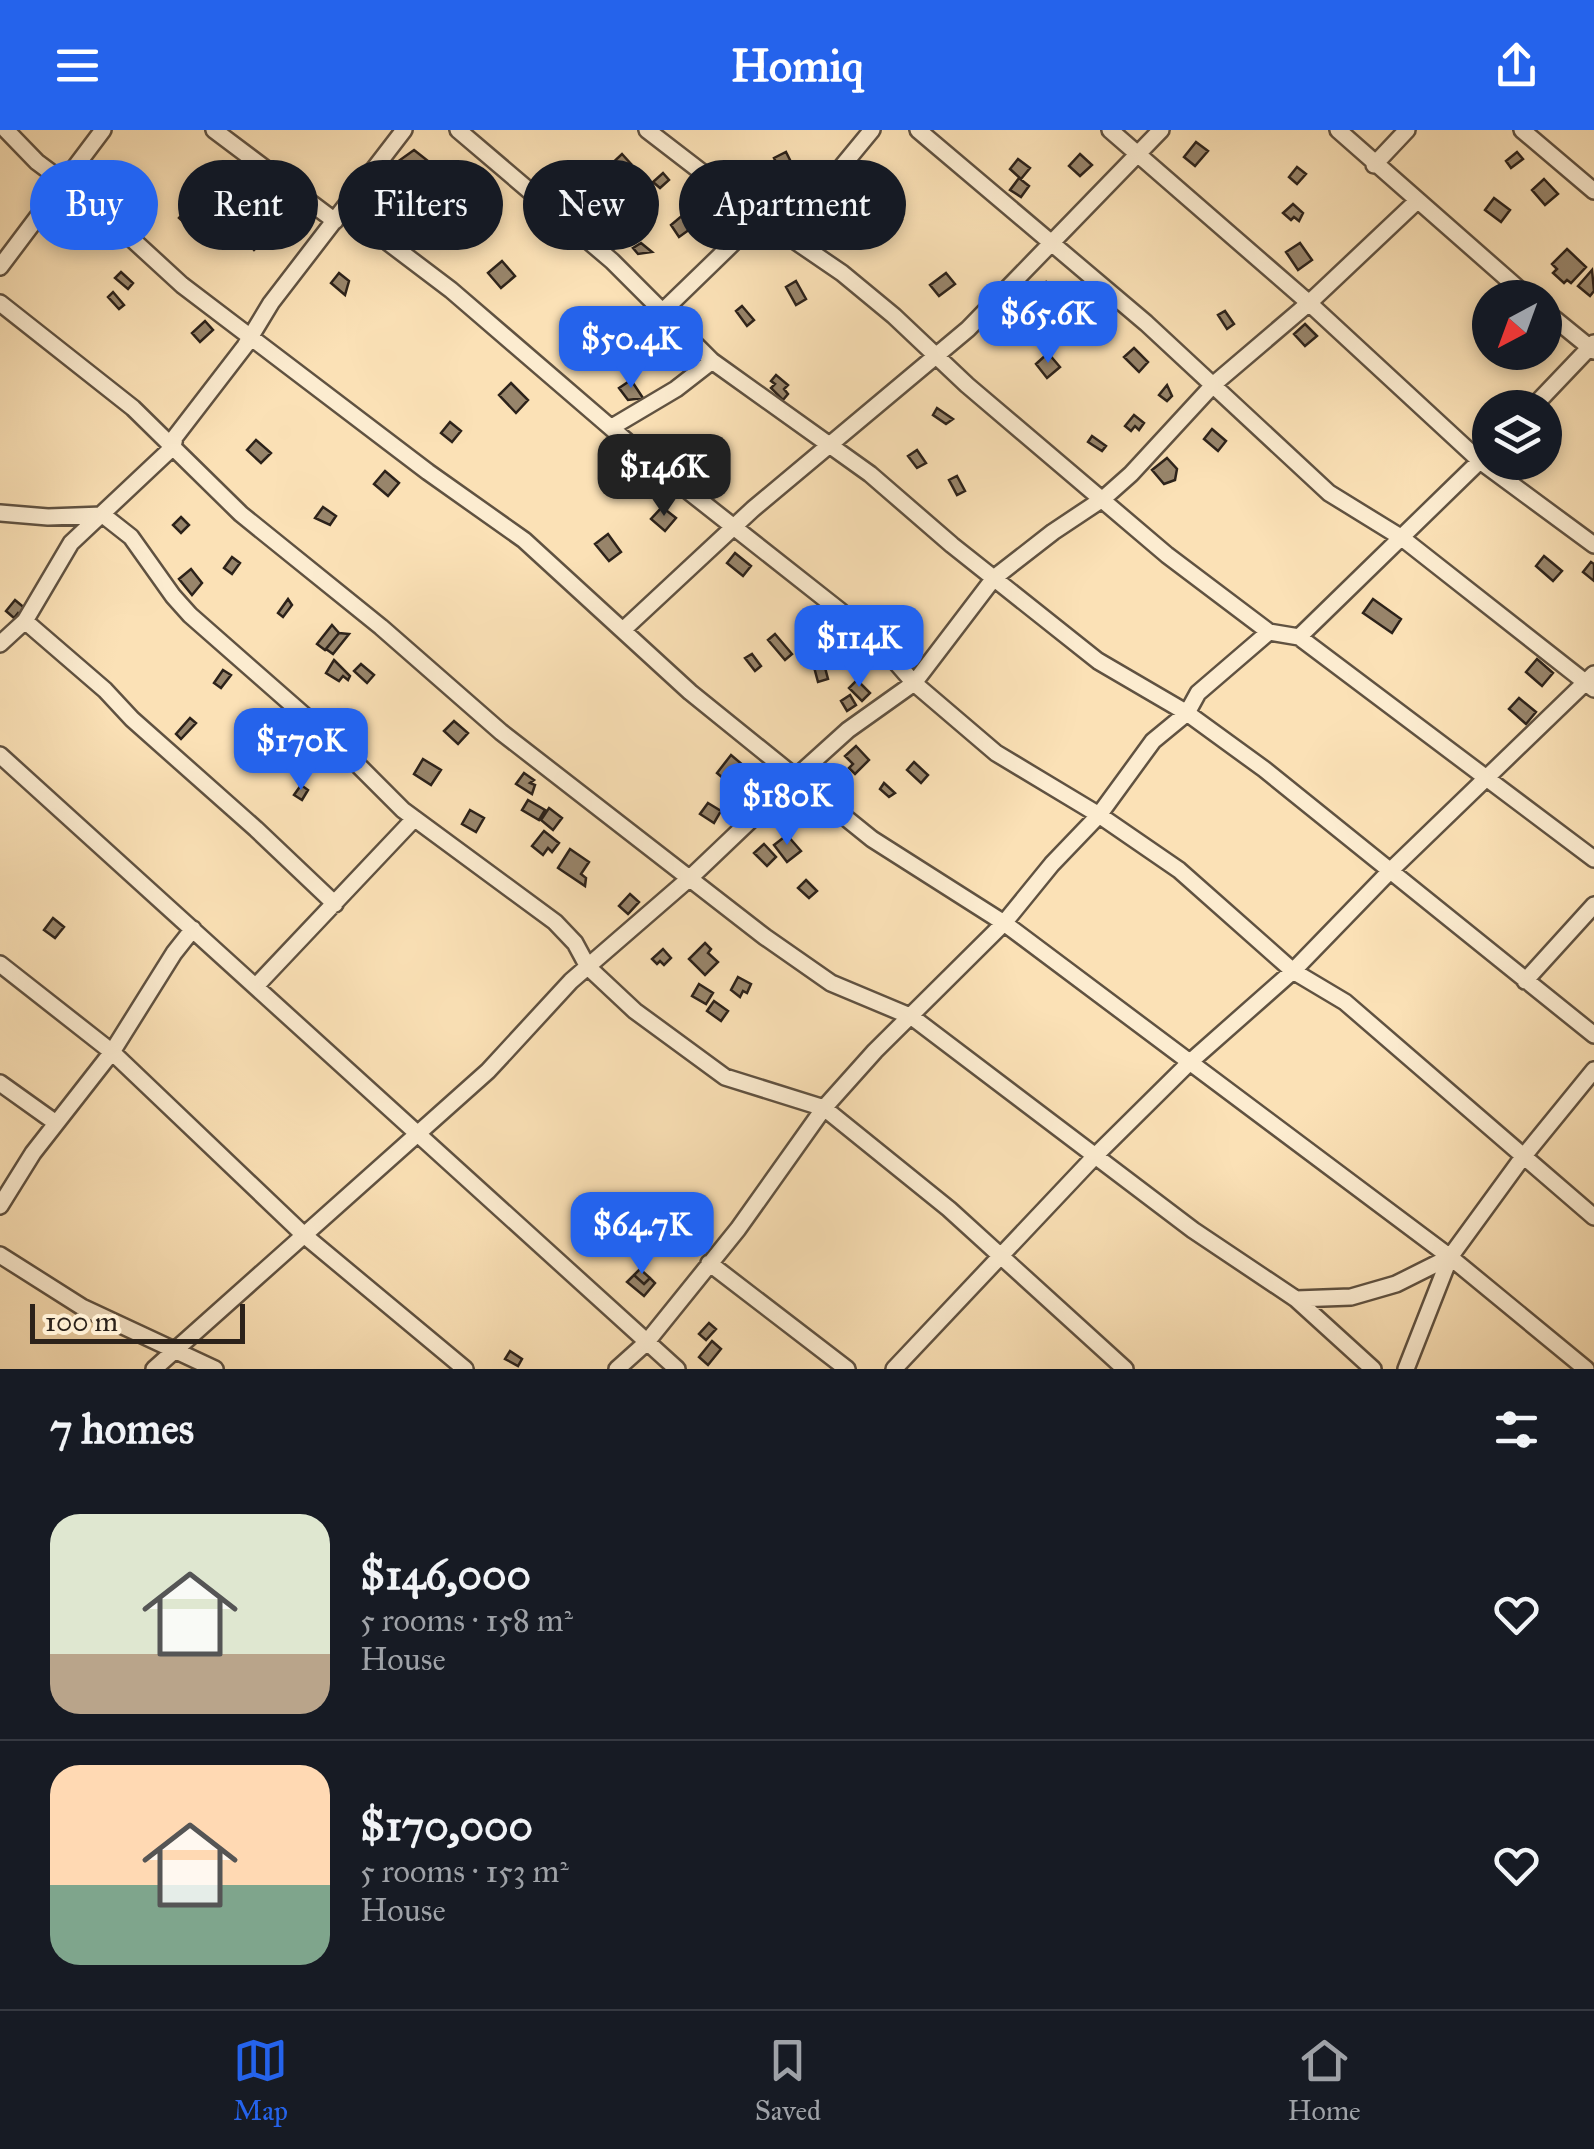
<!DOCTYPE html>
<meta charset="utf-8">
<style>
:root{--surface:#171b24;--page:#20242c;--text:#f1f3f6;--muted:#9ea1a6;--line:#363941;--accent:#2563eb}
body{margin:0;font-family:"IM FELL Great Primer",serif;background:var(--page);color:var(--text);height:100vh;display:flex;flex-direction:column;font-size:38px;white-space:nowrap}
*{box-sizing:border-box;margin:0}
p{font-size:32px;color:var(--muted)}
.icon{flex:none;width:55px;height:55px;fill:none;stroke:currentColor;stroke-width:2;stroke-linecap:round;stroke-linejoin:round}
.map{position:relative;height:1239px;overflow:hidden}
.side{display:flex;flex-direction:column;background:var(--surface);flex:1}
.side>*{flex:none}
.guide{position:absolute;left:30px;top:30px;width:1000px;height:90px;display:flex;gap:20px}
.needle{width:65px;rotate:221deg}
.fabs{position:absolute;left:1472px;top:150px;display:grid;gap:20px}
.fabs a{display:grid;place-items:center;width:90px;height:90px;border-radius:50%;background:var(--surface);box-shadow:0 5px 15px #0003;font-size:50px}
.scale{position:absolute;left:30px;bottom:25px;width:215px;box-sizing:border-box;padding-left:10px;border:5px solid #2c221a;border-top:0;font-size:28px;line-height:35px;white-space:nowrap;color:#2c221a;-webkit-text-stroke:8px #fcecd0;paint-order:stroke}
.price{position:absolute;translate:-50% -85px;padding:0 22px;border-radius:20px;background:var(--accent);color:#fff;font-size:32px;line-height:65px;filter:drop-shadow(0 2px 5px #0008)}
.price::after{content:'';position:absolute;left:50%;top:60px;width:30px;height:22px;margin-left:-15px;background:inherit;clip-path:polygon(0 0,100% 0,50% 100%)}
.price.current{background:#222;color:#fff}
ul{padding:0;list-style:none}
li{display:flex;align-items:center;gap:30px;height:250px;padding:0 50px}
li+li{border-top:2px solid var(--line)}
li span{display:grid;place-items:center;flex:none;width:280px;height:200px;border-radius:30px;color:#555}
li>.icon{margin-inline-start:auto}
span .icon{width:120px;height:120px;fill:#fffc;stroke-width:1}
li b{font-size:42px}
h2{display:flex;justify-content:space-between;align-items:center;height:120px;padding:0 50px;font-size:42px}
.pill{padding:0 35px;border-radius:45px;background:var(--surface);box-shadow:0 5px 15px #0003;font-size:35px;line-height:90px}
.pill.current{background:var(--accent);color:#fff}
header{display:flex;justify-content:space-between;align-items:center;height:130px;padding:0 50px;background:var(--accent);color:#fff;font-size:45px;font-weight:800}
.dock{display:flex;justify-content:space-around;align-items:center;height:140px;border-top:2px solid var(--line);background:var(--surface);font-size:28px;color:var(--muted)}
.dock a{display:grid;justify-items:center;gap:5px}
.dock .current{color:var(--accent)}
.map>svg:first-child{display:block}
.building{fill:#98856b;stroke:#2c221a;stroke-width:2.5}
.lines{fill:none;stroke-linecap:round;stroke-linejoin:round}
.minor-casing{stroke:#605241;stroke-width:20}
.minor{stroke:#fcecd0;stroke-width:15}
</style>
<header><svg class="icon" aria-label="menu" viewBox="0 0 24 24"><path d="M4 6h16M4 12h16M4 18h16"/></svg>Homiq<svg class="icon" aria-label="share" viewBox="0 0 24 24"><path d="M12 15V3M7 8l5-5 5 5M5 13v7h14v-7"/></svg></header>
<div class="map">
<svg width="1594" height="1239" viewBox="0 0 1594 1239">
<rect width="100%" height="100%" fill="#fbe1b6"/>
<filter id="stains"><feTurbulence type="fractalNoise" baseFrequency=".002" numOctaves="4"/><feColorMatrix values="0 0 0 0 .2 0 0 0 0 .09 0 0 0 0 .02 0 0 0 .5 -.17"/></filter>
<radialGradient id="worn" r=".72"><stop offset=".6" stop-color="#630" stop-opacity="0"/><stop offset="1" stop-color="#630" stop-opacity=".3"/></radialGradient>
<path class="building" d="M 1196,12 L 1208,21 L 1195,36 L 1184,27 Z
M 414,20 L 433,35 L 423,48 L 400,30 Z
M 786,22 L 791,32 L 779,38 L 774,28 Z
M 1517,22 L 1523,29 L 1511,38 L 1506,31 Z
M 622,24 L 631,34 L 616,48 L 607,38 Z
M 1080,24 L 1092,35 L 1080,46 L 1069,36 Z
M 1018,29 L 1030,38 L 1021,49 L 1010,39 Z
M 1297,37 L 1306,44 L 1297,54 L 1289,47 Z
M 445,41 L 461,56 L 448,69 L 432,54 Z
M 663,43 L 669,50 L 660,58 L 653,52 Z
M 1019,48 L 1029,56 L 1021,67 L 1010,60 Z
M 1544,49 L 1558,64 L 1545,75 L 1532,60 Z
M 598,61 L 607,72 L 601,78 L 593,69 Z
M 638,64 L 646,76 L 631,89 L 623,75 Z
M 1494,68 L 1510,80 L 1501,92 L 1485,80 Z
M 418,74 L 433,87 L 425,96 L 407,80 Z
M 1293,74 L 1303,83 L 1299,91 L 1294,87 L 1291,90 L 1283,83 Z
M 886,76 L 902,90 L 892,102 L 875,87 Z
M 186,80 L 202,93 L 194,102 L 179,88 Z
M 684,84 L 693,97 L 679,107 L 671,95 Z
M 257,103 L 264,110 L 254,120 L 248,113 Z
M 641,113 L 652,122 L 638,124 L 633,118 Z
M 1300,113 L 1312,130 L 1298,140 L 1286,122 Z
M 1567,119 L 1586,137 L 1571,153 L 1567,150 L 1564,153 L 1553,143 L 1557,139 L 1552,134 Z
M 502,131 L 515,146 L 501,158 L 488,143 Z
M 1592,140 L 1594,161 L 1590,166 L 1578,156 Z
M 121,142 L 133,153 L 128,159 L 115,148 Z
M 339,143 L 349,151 L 345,165 L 331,153 Z
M 946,143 L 955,154 L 939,166 L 930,155 Z
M 796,151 L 806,169 L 796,175 L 786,157 Z
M 1046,152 L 1057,168 L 1045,176 L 1034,160 Z
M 113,162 L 124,175 L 119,179 L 108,167 Z
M 1084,172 L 1099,182 L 1092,193 L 1077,183 Z
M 742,176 L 754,190 L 747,196 L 736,181 Z
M 1225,181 L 1234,194 L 1227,199 L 1218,185 Z
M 1021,188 L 1033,199 L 1020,212 L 1008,201 Z
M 205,191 L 213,200 L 200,212 L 192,203 Z
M 1305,194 L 1317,206 L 1305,216 L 1294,204 Z
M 1134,218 L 1148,232 L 1139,242 L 1124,227 Z
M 1048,223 L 1060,237 L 1047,248 L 1036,234 Z
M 776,245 L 788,255 L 784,259 L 788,264 L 783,270 L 771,258 L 775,254 L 771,251 Z
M 631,250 L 643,268 L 628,270 L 619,258 Z
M 511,253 L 528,270 L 516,283 L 499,265 Z
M 1167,255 L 1172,266 L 1167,271 L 1159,265 Z
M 937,278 L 953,289 L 946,294 L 933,285 Z
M 1134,285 L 1144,293 L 1139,300 L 1135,296 L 1131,301 L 1125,296 Z
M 450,292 L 461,301 L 452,312 L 441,303 Z
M 1212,299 L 1226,311 L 1218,321 L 1204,309 Z
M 1092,306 L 1106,316 L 1102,321 L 1088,312 Z
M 256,310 L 271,323 L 261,333 L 247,320 Z
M 677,315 L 686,325 L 675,334 L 663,321 Z
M 917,320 L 926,333 L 917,338 L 908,326 Z
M 1167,328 L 1177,339 L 1175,350 L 1164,354 L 1152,340 Z
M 385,341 L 399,353 L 388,366 L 374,354 Z
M 957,346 L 965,361 L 957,365 L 949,350 Z
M 323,377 L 336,386 L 330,395 L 315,388 Z
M 662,377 L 676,388 L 665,401 L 651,389 Z
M 181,387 L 189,395 L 181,403 L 173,395 Z
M 608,404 L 621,422 L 609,431 L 595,414 Z
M 735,423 L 751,436 L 743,446 L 727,433 Z
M 1544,426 L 1562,441 L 1553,451 L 1536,436 Z
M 232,427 L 240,433 L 232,444 L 224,438 Z
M 1591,432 L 1594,434 L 1594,451 L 1583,442 Z
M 191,439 L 202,453 L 192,465 L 179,449 Z
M 288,469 L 292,475 L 283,487 L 278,483 Z
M 1373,469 L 1401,489 L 1392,503 L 1363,483 Z
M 15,470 L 27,480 L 22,487 L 18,483 L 14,488 L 6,481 Z
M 332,495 L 339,503 L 325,520 L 317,514 Z
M 339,503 L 349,504 L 333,524 L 326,519 Z
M 775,504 L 792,524 L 785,530 L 768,510 Z
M 752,524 L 761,536 L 755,541 L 745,528 Z
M 1537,529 L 1553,543 L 1542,556 L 1526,542 Z
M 334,530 L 350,546 L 348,550 L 343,546 L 339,551 L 326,543 Z
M 361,534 L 374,545 L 367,553 L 354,541 Z
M 824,534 L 828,549 L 818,552 L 814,537 Z
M 223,540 L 231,545 L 221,558 L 214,553 Z
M 857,550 L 870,563 L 862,571 L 849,558 Z
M 850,565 L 856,575 L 847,581 L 841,571 Z
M 1519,568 L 1536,582 L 1526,594 L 1509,579 Z
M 190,588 L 196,593 L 181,609 L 176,604 Z
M 454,591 L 468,603 L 458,614 L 444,601 Z
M 856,616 L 869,630 L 855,644 L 849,638 L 853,634 L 845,626 Z
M 731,625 L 744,636 L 730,654 L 717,643 Z
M 423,629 L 441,640 L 431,655 L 414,644 Z
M 914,632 L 928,645 L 921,653 L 907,640 Z
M 524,643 L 534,650 L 530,653 L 535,655 L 532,664 L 516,654 Z
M 884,653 L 895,663 L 889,667 L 880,659 Z
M 301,655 L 308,660 L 302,670 L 294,665 Z
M 528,670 L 545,680 L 539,690 L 522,680 Z
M 708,673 L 721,681 L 714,693 L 700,684 Z
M 549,678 L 562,688 L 553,700 L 541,690 Z
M 470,680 L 484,688 L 476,702 L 462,694 Z
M 544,701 L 559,713 L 552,722 L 548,718 L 543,725 L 532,716 Z
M 787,705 L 801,721 L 787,732 L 774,715 Z
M 764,714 L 776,727 L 767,736 L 754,723 Z
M 570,719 L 589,732 L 581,744 L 586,748 L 585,756 L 558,738 Z
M 806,750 L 817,761 L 809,768 L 798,758 Z
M 630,764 L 639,772 L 628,784 L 619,776 Z
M 53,788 L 64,797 L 55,808 L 44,800 Z
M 705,813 L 711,819 L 708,823 L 718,832 L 705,845 L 689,829 Z
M 663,819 L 671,828 L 664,835 L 660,831 L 657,834 L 652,829 Z
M 738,847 L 751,854 L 747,863 L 743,861 L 740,867 L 731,860 Z
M 699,854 L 713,863 L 706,874 L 692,866 Z
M 714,871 L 728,881 L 721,891 L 707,881 Z
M 640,1139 L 650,1148 L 644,1154 L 634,1145 Z
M 634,1145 L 644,1154 L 650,1148 L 655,1153 L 644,1166 L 627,1152 Z
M 709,1193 L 716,1199 L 706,1210 L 699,1204 Z
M 712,1211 L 721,1219 L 708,1235 L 699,1227 Z
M 510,1221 L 522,1229 L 518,1236 L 505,1229 Z"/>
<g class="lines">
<g class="minor-casing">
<path id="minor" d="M 6,0 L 37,32 L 96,76 L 182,155 L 428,342 L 524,410 L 690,562 L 872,709 L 1004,793 L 1450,1127 L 1586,1239
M 214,0 L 335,91
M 458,0 L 612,131 L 712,231 L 870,344 L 952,415 L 1098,531 L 1187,583 L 1264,639 L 1594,905
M 647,0 L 760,87 L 842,143 L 894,186 L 967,255 L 1167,425 L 1269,502 L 1299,507 L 1594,729
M 918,0 L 1146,193 L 1329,363 L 1402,408 L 1594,559
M 1110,0 L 1309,173 L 1480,331 L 1594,415
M 1338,0 L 1529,168
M 1522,0 L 1594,61
M 1374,35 L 1407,0
M 344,79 L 451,160 L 645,327 L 839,480 L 887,522 L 914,553 L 996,623 L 1099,685 L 1179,740 L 1293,841 L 1345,872 L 1594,1087
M 787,103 L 872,0
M 0,137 L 103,0
M 0,173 L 133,278 L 241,384 L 381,497 L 501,602 L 765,807 L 831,853 L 912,887 L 1193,1100 L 1296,1169 L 1373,1239
M 1545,181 L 1594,221
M 662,182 L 760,87
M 1532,278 L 1594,213
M 612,297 L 676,259 L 712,231
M 0,383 L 48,387 L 103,385 L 131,407 L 173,466 L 190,485 L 338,615 L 403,680 L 555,792 L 575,813 L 588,837 L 635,881 L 725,947 L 824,978 L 949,1079 L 1125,1239
M 25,491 L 105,560 L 132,589 L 256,699 L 335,774
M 623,500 L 753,379 L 968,199 L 1161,0
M 1299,507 L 1490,321
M 0,514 L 25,491 L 71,413 L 173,317 L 175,307 L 245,216 L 271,173 L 404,0
M 0,625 L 677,1239
M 0,834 L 112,922 L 304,1105 L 465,1239
M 1525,851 L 1594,775
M 257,855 L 414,689
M 0,953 L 56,993
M 0,1076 L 33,1023 L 112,922 L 174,823 L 193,799
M 0,1125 L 82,1177 L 215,1239
M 709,1133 L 847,1239
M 1296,1169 L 1351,1167 L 1396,1154 L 1450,1127 L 1523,1027 L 1594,940
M 154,1239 L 488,941 L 571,851 L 691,747 L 796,647 L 848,600 L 914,553 L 994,448 L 1053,402 L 1104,368 L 1131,344 L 1214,254 L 1309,173 L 1417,71
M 617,1239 L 646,1213 L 738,1099 L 824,978 L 875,921 L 1004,793 L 1052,734 L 1099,685 L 1153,611 L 1187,583 L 1198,563 L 1269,502
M 894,1239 L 1096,1025 L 1190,932 L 1293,841 L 1390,741 L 1594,544
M 1406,1239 L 1450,1127"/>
</g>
<use href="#minor" class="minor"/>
</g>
<rect width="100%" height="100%" filter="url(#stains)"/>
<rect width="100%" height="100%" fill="url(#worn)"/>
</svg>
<div class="fabs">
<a><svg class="needle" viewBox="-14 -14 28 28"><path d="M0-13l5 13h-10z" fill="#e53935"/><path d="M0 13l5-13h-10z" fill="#9ea1a6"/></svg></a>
<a><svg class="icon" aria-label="layers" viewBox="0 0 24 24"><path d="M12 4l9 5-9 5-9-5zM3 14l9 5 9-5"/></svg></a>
</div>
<div class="scale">100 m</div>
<b class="price" style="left:1048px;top:236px">$65.6K</b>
<b class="price" style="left:631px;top:261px">$50.4K</b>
<b class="price current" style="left:664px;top:389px">$146K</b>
<b class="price" style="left:859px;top:560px">$114K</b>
<b class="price" style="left:301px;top:663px">$170K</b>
<b class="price" style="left:787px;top:718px">$180K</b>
<b class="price" style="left:642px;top:1147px">$64.7K</b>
<div class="guide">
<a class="pill current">Buy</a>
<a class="pill">Rent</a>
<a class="pill">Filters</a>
<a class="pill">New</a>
<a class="pill">Apartment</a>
</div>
</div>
<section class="side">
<h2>7 homes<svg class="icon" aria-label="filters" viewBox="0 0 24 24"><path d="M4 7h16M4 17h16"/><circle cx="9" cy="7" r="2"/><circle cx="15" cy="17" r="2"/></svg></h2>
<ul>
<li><span style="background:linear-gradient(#dfe7d0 70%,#b9a48a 0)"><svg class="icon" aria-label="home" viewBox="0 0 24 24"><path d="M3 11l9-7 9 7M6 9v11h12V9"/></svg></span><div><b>$146,000</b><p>5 rooms · 158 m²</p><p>House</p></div><svg class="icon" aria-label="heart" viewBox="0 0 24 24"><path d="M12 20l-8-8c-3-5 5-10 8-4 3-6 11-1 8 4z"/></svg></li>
<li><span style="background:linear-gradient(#ffd9b3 60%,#7fa58c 0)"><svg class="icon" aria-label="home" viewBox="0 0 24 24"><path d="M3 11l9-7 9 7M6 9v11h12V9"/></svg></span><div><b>$170,000</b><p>5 rooms · 153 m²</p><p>House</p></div><svg class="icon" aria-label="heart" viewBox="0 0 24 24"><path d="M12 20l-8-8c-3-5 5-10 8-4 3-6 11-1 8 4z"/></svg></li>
</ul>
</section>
<nav class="dock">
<a class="current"><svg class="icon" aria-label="map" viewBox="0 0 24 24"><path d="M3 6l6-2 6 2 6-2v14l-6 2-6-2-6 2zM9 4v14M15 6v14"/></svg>Map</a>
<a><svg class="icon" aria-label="saved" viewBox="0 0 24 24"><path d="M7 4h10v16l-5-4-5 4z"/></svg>Saved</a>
<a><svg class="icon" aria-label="home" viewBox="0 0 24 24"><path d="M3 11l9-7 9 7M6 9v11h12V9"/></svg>Home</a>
</nav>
